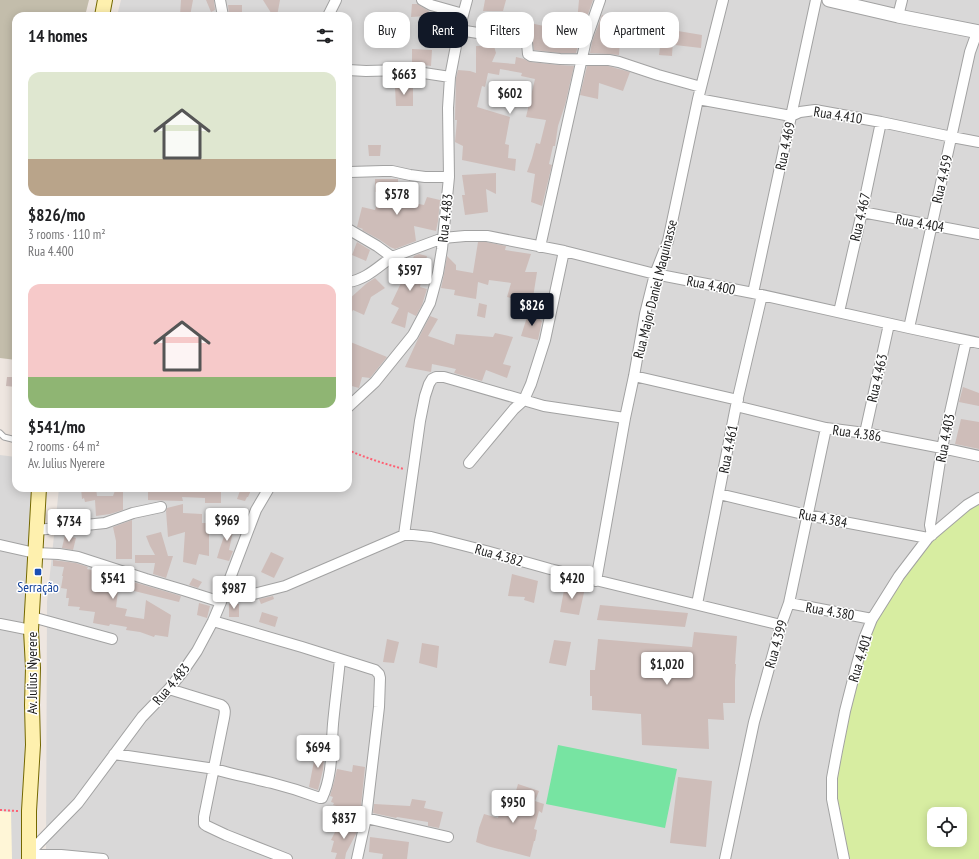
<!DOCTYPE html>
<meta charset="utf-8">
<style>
:root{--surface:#fff;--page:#f6f6f6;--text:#202124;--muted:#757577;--accent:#111827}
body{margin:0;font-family:"PT Sans Narrow",sans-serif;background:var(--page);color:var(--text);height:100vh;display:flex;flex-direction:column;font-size:15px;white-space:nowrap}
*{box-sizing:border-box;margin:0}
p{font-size:13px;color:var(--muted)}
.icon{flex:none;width:22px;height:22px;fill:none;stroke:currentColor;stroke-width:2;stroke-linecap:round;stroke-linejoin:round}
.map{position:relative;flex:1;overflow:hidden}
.drawer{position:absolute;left:12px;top:12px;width:340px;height:480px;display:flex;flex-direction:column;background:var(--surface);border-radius:12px;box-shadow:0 2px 10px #0003}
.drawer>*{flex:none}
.guide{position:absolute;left:364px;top:12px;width:380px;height:36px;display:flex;gap:8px}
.controls{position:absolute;left:927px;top:807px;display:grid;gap:8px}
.controls a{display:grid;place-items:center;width:40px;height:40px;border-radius:8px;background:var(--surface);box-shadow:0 2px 10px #0003;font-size:20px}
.price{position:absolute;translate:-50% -34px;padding:0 9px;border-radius:4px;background:#fff;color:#222;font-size:13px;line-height:26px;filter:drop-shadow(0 1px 2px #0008)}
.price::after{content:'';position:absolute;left:50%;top:24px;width:12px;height:9px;margin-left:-6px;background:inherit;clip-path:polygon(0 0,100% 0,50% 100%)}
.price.current{background:var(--accent);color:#fff}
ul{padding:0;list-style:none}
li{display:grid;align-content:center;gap:8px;height:212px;padding:0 16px}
li span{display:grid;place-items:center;height:124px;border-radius:12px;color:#555}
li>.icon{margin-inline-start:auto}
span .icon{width:72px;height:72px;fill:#fffc;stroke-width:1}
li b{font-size:17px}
h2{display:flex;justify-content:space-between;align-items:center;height:48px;padding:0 16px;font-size:17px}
.tag{padding:0 14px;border-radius:12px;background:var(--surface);box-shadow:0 2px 10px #0003;font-size:14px;line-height:36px}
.tag.current{background:var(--accent);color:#fff}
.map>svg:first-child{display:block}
.residential{fill:#d9d8d8;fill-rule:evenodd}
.education{fill:#fff6d7}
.construction{fill:#c3bdab}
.grass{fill:#d7eda1;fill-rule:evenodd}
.pitch{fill:#77e4a2}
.building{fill:#cebdb9}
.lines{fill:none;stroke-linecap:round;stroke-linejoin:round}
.service-casing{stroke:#a2a2a2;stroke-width:7}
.minor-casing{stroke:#a2a2a2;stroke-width:12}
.tertiary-casing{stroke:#a2a2a2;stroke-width:15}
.secondary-casing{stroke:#746800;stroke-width:16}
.path{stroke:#ff5f72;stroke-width:2;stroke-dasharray:2 2;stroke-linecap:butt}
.service{stroke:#fff;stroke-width:5}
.minor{stroke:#fff;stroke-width:10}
.tertiary{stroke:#fff;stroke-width:13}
.secondary{stroke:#fef0ae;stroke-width:14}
.transit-dot{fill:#1a4fb4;stroke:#fff;stroke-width:1.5}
.labels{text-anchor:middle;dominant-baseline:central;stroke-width:3;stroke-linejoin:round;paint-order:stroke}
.street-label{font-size:14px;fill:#1b1b1b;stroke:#fff}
.transit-label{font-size:14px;fill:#164399;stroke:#fff}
</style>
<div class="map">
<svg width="979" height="859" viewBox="0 0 979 859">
<rect width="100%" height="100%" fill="#eee6e0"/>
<path class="residential" d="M 121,0 L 979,0 L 979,859 L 46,859 L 47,602 L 59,488 L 348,488 L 348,16 L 117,16 ZM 934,814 L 960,814 L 960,840 L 934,840 Z
M 0,455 L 16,457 L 16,488 L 31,488 L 28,859 L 0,859 Z"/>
<path class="education" d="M 0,811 L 11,812 L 12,859 L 0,859 Z"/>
<path class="construction" d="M 0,0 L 89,0 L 85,16 L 16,16 L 16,360 L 0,358 Z"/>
<path class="grass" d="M 979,501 L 979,859 L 848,859 L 832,799 L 845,711 L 869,627 L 910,562 L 967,505 ZM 934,814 L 960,814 L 960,840 L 934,840 Z"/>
<path class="pitch" d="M 558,745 L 677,769 L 665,828 L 546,804 Z"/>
<path class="building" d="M 181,0 L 193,0 L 190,16 L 180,16 Z
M 206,0 L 214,0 L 215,10 L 211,12 Z
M 263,0 L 280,0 L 277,16 L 273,16 Z
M 485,0 L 506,0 L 503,11 L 483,11 Z
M 579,0 L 593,0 L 585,23 L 577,22 Z
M 412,4 L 417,4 L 429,11 L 428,16 L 411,17 Z
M 228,5 L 242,5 L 242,15 L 229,15 Z
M 602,15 L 619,20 L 614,38 L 620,40 L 619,55 L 609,54 L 590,53 L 592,42 Z
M 428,16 L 446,16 L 449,32 L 429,29 Z
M 508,21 L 526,22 L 557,29 L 555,44 L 578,46 L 576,53 L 560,53 L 534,50 L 532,39 L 523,34 L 511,32 Z
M 678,31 L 702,35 L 701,48 L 675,45 Z
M 661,38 L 673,39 L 672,56 L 659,55 Z
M 476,46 L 494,46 L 496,53 L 492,62 L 515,64 L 516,57 L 524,59 L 530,62 L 559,65 L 574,66 L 565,105 L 558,126 L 555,146 L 553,146 L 549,164 L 552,165 L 542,206 L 531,202 L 535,174 L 527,172 L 532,158 L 536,143 L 540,144 L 546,120 L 526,117 L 535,79 L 521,76 L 522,73 L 500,69 L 499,75 L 488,73 L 485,87 L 482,86 L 477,107 L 510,117 L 505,144 L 509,145 L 508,158 L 516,159 L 515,171 L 462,160 L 463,146 L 455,142 L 457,120 L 455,120 L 456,78 L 458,70 L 470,71 L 476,73 Z
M 412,49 L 432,50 L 431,66 L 412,63 Z
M 587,66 L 608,66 L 630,72 L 623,91 L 599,83 L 598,99 L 580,95 Z
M 413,86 L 413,106 L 396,106 L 395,87 Z
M 368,145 L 381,145 L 380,156 L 369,156 Z
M 496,173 L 496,194 L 486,189 L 488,212 L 465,215 L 462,195 L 465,195 L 462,175 Z
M 375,179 L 398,179 L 398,200 L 424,205 L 427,197 L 440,200 L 438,221 L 436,231 L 414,226 L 416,241 L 395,249 L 390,247 L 380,240 L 362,230 L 363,229 L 357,227 L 362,207 L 375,210 L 381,192 L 375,192 Z
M 357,242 L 370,250 L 366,261 L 352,255 Z
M 478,242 L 486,242 L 506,246 L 505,250 L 531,254 L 525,272 L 537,272 L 532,304 L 507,297 L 511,283 L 489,280 L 488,285 L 478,282 L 476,299 L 454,295 L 455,290 L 441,288 L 444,274 L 447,256 L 456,265 L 456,270 L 473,273 Z
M 419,254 L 427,256 L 420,287 L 427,289 L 422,305 L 416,316 L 408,312 L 405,328 L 391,323 L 399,308 L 391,304 L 401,283 L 402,283 L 414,256 Z
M 375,278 L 385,288 L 371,297 L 364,315 L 353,310 L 348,318 L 348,300 L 367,283 Z
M 479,303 L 487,305 L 485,318 L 477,316 Z
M 528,314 L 540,315 L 540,320 L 542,321 L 538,340 L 521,336 Z
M 430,316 L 438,319 L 428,336 L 454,345 L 456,334 L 493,337 L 495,333 L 513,337 L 503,364 L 511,366 L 507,378 L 486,370 L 482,381 L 454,373 L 456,369 L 432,364 L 431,372 L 405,367 L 417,341 Z
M 348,341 L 387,357 L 370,378 L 362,377 L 359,388 L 348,385 Z
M 7,377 L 16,377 L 16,387 L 6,386 Z
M 963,387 L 979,393 L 979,406 L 959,402 Z
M 961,419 L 979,422 L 979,449 L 955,444 Z
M 81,488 L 96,488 L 97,496 L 113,496 L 116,488 L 123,488 L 123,510 L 110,514 L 96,516 L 95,500 L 85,502 L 84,498 L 82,499 Z
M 148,488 L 221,488 L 221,503 L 205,503 L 205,498 L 182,497 L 183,501 L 148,500 Z
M 241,488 L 252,488 L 248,497 L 247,497 L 245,501 L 237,499 Z
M 183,504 L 183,513 L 202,514 L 202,523 L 209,523 L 209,556 L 199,554 L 196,565 L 183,562 L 185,532 L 168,537 L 166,511 L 167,508 Z
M 231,516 L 236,517 L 229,550 L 233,551 L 229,561 L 217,558 L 220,548 Z
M 132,520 L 132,559 L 116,559 L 116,541 L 113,527 Z
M 161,532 L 168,556 L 173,556 L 166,578 L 153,574 L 155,563 L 135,563 L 135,555 L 155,555 L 150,546 L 146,536 Z
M 65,535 L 76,538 L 73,550 L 62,548 Z
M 271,552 L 284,558 L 274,578 L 261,572 Z
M 53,560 L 76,563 L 88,567 L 87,569 L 100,572 L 99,575 L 137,583 L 181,596 L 179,602 L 126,589 L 125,592 L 118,591 L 116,607 L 127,609 L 125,616 L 144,619 L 146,600 L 171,615 L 168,637 L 155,635 L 154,637 L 140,632 L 126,630 L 127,627 L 110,624 L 109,626 L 93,623 L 95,612 L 79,610 L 80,607 L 68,606 L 69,598 L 66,598 L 67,589 L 61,588 L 63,576 L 62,576 L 64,567 L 53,566 Z
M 512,574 L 538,581 L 534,603 L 524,600 L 525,597 L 508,596 Z
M 193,578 L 202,582 L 198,588 L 189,585 Z
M 565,585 L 585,588 L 579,615 L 560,612 Z
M 273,596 L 274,599 L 261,604 L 259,599 Z
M 199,603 L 210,606 L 207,618 L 197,615 Z
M 229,604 L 239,604 L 239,617 L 229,617 Z
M 600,605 L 688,613 L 685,627 L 597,620 Z
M 262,612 L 278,617 L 275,627 L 259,622 Z
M 694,632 L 737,636 L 735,664 L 736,664 L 735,680 L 735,703 L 723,703 L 724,720 L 708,719 L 709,749 L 642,745 L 641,714 L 592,710 L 592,696 L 590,696 L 590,670 L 595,670 L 598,639 L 692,647 Z
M 387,639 L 399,642 L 394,663 L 383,662 Z
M 554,640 L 571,642 L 566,666 L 549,663 Z
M 422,643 L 439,646 L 437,668 L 419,663 Z
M 320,745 L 325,747 L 323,770 L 318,790 L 309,787 L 314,761 Z
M 353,765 L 365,767 L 360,816 L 347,815 L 349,810 L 333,805 L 334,803 L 331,802 L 333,797 L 330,796 L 334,782 L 337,769 L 352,772 Z
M 678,777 L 712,781 L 706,847 L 670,843 Z
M 518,784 L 539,791 L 535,801 L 544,804 L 542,813 L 539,811 L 534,829 L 537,830 L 535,841 L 534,841 L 530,857 L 487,846 L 476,842 L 479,828 L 484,814 L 498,818 L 502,803 L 512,805 Z
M 412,799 L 426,801 L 424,808 L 443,812 L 439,828 L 428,826 L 428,822 L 397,817 L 396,818 L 373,813 L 374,804 L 410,806 Z
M 346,821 L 358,825 L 356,834 L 346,853 L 345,859 L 335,859 L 337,853 L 331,852 L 334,841 L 331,840 L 337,828 L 343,830 Z
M 370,837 L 409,842 L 407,859 L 382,859 L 383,854 L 369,852 Z"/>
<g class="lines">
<g class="service-casing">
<path id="service" d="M 0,433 L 4,437 L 16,440"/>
</g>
<g class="minor-casing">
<path id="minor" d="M 220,0 L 223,16
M 422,0 L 431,5 L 463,14
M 328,16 L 336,0
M 898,16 L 902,0
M 459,30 L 522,40 L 527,43 L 528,54 L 531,56 L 560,59 L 609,60 L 619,62 L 658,75 L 701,87
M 348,70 L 366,71 L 404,70 L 450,77
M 698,99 L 791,116 L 800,112 L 815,110 L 881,122 L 952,137 L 979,142
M 350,172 L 383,171 L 392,171 L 410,175 L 425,177 L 449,177
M 862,212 L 979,234
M 348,229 L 377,246 L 392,257 L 443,238 L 465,236 L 487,236 L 564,251 L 655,274 L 753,293 L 909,328 L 979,343
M 540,247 L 586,40 L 600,0
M 348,282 C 365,280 378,267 392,257
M 753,293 L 816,0
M 839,312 L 862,212 L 881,122
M 909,328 L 970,52 L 975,38 L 979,32
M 634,376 L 738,400
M 736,406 L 826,428 L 865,433 L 942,448 L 979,456
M 348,407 L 375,382 L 413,335 L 430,303 L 433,292 L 438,273 L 442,249 L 449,177 L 448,108 L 450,77 L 459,30 L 467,0
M 865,433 L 889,324
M 469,463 L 514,409 L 524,400 L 527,393 L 531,384 L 545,340 L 564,251
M 719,494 L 807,515 L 928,538
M 37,530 L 105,523 L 133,513 L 161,507
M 404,535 L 420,421 L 425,396 L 429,384 L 432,379 L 436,377 L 444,377 L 544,406 L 625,418
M 932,535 L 930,525 L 942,448 L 966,341
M 0,545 L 35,553 L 59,554 L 78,557 L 146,579 L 183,590 L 221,602
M 596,581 L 625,418 L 634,376 L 645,314 L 655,274 L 668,241 L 698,99 L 723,0
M 224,593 L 231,596 L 246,596 L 285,586 L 404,535 L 413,535 L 431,537 L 486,551 L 550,569 L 781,625
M 789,603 L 872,619
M 697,604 L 736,406 L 762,295
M 32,617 L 112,639
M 213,621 L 302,647 L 375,670 L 379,674 L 380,678 L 379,707 L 366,818 L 357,859
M 0,624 L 31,630
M 169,689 L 221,705 C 226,708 225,713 224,718 L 204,817 L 204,824 L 207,826 L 226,835 L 287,859
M 114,754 L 215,769 C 233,775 253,778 272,783 C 288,787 304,792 320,798 L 322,798 C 333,775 331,748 333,724 C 335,702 338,681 340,659
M 366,818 L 448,837
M 29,853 L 78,803 L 142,717 L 169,689 L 184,670 L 197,651 L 213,621 L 221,602 L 256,510 L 269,488
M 29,855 L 61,855 L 103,859
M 725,859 L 754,722 L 781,625 L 789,603 L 826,428
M 844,859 L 832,799 L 832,778 L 837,751 L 845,711 L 857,664 L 864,639 L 872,619 L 899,576 L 928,538 L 967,505 L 979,498"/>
</g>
<g class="tertiary-casing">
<path id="tertiary" d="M 829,0 L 898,16 L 979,32"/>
</g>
<g class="secondary-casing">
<path id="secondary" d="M 102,16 L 105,0
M 29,859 L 29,811 L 33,745 L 32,705 L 33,668 L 31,630 L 39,488"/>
</g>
<path class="path" d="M 348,450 C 366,458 385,464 404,469
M 0,810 L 18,811"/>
<use href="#service" class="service"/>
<use href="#minor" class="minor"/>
<use href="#tertiary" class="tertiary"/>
<use href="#secondary" class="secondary"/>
</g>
<rect class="transit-dot" x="34" y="568" width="8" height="8" rx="2"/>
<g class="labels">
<g class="street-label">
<text transform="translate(838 115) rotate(9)">Rua 4.410</text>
<text transform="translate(785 146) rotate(-78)">Rua 4.469</text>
<text transform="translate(942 179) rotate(-77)">Rua 4.459</text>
<text transform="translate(860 217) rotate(-77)">Rua 4.467</text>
<text transform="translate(445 218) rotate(-84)">Rua 4.483</text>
<text transform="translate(920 223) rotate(10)">Rua 4.404</text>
<text transform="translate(711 285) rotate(11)">Rua 4.400</text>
<text transform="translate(655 289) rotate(-76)">Rua Major Daniel Maquinasse</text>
<text transform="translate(877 378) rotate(-77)">Rua 4.463</text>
<text transform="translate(857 433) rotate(8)">Rua 4.386</text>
<text transform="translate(945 438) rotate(-79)">Rua 4.403</text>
<text transform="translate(728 449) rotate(-79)">Rua 4.461</text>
<text transform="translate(823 518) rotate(11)">Rua 4.384</text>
<text transform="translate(499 555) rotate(16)">Rua 4.382</text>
<text transform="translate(830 611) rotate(10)">Rua 4.380</text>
<text transform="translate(776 644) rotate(-74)">Rua 4.399</text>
<text transform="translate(860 658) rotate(-73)">Rua 4.401</text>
<text transform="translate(32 673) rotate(-90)">Av. Julius Nyerere</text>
<text transform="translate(171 684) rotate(-50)">Rua 4.483</text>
</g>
<g class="transit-label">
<text x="38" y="587">Serração</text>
</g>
</g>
</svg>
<div class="controls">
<a><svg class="icon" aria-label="locate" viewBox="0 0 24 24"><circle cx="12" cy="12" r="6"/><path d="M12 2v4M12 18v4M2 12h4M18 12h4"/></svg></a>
</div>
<b class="price" style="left:404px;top:96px">$663</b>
<b class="price" style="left:510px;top:115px">$602</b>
<b class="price" style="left:397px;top:216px">$578</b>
<b class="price" style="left:410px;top:292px">$597</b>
<b class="price current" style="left:532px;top:327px">$826</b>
<b class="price" style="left:227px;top:542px">$969</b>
<b class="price" style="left:69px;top:543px">$734</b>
<b class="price" style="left:113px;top:600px">$541</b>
<b class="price" style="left:572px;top:600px">$420</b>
<b class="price" style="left:234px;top:610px">$987</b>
<b class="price" style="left:667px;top:686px">$1,020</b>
<b class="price" style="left:318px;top:769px">$694</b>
<b class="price" style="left:513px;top:824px">$950</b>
<b class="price" style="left:344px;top:840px">$837</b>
<div class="guide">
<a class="tag">Buy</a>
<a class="tag current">Rent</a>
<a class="tag">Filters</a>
<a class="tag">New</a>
<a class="tag">Apartment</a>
</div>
<section class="drawer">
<h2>14 homes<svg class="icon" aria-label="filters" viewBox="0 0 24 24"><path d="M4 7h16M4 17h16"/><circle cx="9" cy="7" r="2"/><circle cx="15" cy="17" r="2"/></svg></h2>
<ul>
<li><span style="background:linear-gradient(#dfe7d0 70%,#b9a48a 0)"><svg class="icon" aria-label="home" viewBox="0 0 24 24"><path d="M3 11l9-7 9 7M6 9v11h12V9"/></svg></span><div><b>$826/mo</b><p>3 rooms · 110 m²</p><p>Rua 4.400</p></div></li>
<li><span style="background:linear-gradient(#f6c9c9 75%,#8fb573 0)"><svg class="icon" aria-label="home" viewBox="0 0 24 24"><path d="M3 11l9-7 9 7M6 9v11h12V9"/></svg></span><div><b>$541/mo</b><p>2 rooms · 64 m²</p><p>Av. Julius Nyerere</p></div></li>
</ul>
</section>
</div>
